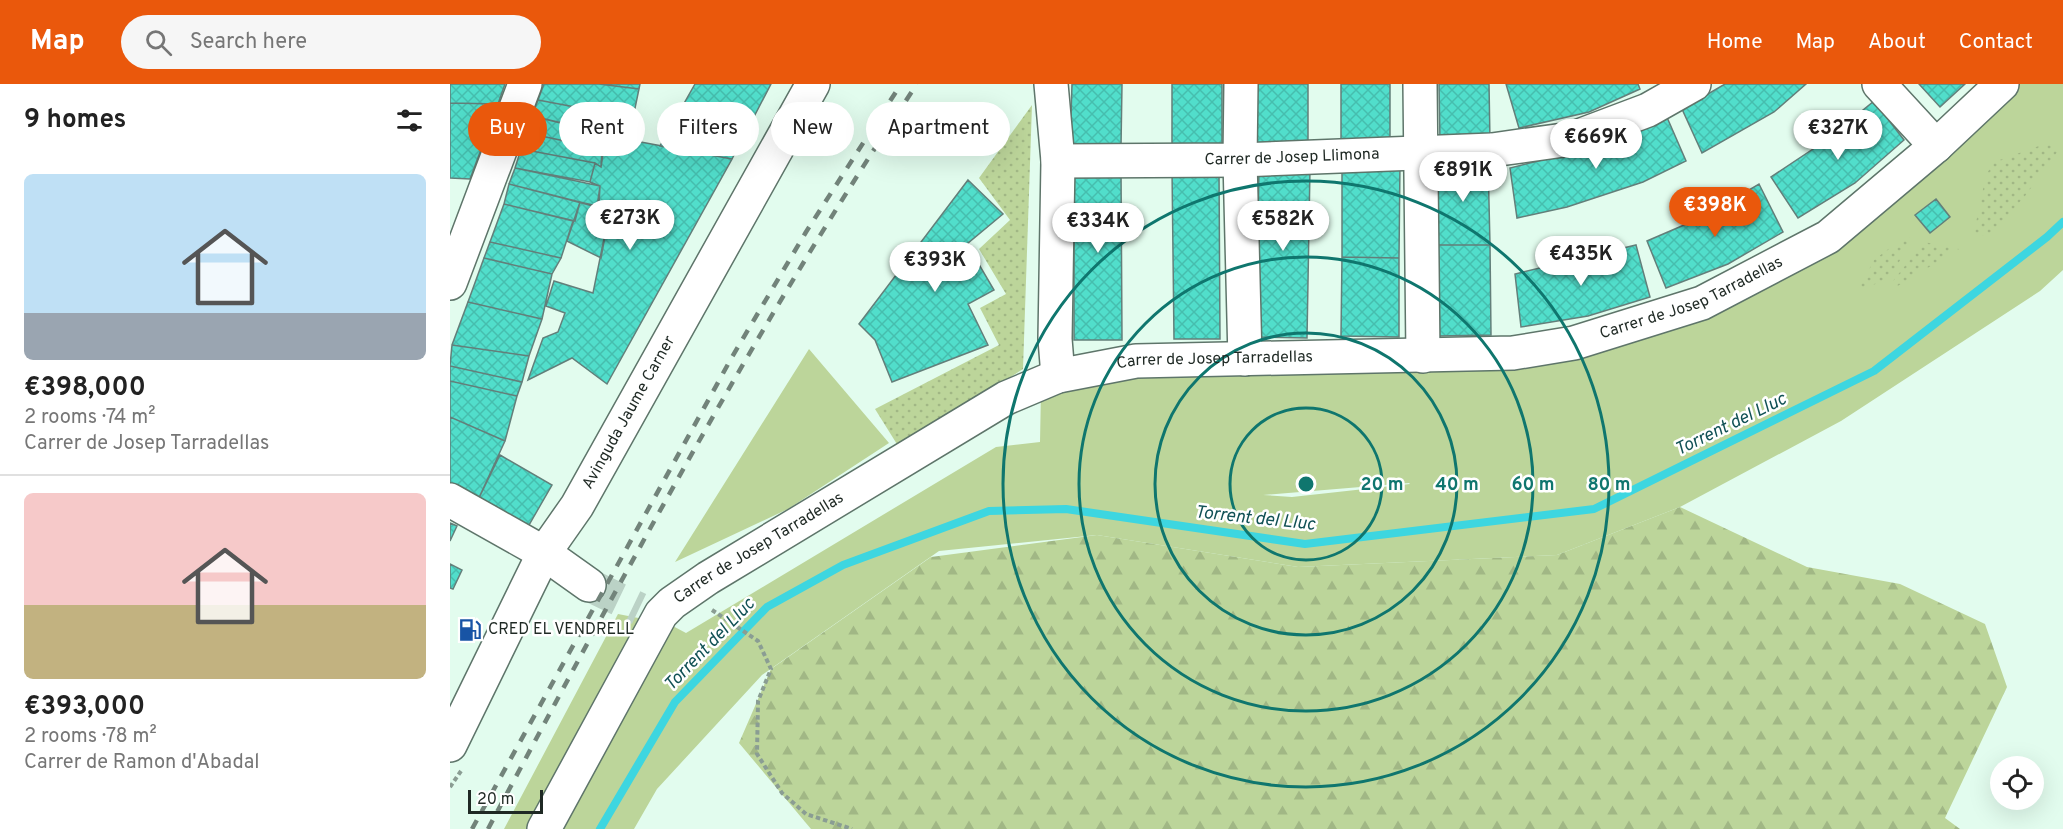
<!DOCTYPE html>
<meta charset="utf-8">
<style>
:root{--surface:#fff;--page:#f6f6f6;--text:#222;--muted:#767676;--line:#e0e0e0;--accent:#ea580c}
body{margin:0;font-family:Overpass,sans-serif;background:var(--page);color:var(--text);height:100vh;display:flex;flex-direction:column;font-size:22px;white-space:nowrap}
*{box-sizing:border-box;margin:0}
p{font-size:20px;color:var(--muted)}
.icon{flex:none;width:33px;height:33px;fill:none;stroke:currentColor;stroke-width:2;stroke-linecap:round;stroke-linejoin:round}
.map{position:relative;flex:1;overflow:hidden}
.drawer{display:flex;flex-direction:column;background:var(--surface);width:450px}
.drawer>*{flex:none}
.guide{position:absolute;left:18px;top:18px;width:570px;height:54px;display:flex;gap:12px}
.controls{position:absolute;left:1540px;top:672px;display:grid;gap:12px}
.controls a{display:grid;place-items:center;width:54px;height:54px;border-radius:50%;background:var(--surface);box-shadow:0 6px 24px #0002;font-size:30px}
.scale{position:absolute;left:18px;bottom:15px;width:75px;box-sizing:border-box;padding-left:6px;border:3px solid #1f2924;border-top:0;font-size:16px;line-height:21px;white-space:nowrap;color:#1f2924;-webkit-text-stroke:4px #fff;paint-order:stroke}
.price{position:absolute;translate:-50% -51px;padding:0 14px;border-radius:21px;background:#fff;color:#222;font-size:20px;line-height:39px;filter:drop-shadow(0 2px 3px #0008)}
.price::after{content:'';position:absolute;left:50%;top:36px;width:18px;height:14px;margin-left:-9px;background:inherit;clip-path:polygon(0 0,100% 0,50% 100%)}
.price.current{background:var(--accent);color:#fff}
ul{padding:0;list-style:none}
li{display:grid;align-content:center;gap:12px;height:318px;padding:0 24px}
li+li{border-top:2px solid var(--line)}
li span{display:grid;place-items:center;height:186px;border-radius:9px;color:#555}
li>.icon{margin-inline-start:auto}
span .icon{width:108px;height:108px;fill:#fffc;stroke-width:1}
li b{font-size:26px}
h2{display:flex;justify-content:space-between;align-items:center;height:72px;padding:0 24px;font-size:26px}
.tag{padding:0 21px;border-radius:27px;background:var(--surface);box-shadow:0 6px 24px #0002;font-size:21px;line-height:54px}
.tag.current{background:var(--accent);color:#fff}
header{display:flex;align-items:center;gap:36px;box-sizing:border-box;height:84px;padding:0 30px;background:var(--accent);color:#fff}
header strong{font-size:28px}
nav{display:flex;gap:33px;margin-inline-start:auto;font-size:21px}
.search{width:420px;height:54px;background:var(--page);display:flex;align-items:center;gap:15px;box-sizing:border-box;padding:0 21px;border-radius:33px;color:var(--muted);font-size:22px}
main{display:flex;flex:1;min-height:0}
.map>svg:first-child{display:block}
.green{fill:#bcd59a;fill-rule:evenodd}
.forest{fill:url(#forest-firs)}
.garden{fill:url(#garden-dots)}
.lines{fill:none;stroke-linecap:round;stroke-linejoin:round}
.stream{stroke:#3dd6e0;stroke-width:8}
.building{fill:url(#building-cross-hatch);stroke:#637f7a;stroke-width:1.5}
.minor-tunnel{stroke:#bbd2c6;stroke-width:33;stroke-dasharray:33 16;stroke-linecap:butt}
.minor-casing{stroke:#5e756a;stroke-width:36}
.path{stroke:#8a9d93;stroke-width:4;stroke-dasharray:4.5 3;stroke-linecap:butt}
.minor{stroke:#fff;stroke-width:33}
.rail{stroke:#72837a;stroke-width:4.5;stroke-dasharray:10 10;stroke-linecap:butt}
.ring{fill:none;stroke:#0f766e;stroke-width:3}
.labels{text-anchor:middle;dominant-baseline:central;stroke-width:5;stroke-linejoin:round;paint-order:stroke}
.street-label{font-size:16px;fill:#1f2924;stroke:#fff}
.poi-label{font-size:16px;fill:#1f2924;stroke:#fff;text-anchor:start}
.water-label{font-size:18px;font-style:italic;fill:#115155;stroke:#fff}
.centre{fill:#0f766e;stroke:#fff;stroke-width:3}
.ring-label{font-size:18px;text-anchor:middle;font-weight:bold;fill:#0f766e;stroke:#fff;stroke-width:5;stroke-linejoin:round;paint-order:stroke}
</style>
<header>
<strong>Map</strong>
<div class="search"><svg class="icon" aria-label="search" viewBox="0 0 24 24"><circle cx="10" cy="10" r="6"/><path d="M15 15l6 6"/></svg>Search here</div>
<nav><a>Home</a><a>Map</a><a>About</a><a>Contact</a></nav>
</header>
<main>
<section class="drawer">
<h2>9 homes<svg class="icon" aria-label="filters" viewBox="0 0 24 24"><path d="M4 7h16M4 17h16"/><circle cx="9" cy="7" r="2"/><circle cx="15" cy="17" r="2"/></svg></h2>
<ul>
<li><span style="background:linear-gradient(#bfe0f5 75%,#9aa5b1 0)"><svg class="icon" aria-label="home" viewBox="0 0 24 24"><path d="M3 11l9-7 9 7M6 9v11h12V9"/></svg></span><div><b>€398,000</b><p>2 rooms · 74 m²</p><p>Carrer de Josep Tarradellas</p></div></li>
<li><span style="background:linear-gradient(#f6c9c9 60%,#c2b280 0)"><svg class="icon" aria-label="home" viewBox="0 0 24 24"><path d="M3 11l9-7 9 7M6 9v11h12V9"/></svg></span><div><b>€393,000</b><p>2 rooms · 78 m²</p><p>Carrer de Ramon d'Abadal</p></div></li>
</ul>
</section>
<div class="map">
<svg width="1613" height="745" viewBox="0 0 1613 745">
<defs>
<pattern id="forest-firs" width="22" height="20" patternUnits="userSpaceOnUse" patternTransform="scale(1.5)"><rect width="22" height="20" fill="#bcd59a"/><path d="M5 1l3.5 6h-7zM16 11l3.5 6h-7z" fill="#a1b785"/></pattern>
<pattern id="garden-dots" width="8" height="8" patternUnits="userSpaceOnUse" patternTransform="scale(1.5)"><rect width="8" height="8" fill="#bcd59a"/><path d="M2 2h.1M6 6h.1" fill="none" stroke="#a1b785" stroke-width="1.8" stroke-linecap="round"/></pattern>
<pattern id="building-cross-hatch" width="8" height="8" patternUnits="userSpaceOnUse" patternTransform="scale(1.5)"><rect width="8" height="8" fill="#51decb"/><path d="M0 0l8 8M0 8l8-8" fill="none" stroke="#46beae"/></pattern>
</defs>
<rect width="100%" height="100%" fill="#e2fcee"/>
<path class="green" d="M 1553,0 L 1613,0 L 1613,186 L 1590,207 L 1391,337 L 1230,423 L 1107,471 L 848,483 L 647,451 L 489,467 L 312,591 L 207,705 L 184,745 L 54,745 L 168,530 L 219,540 L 236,549 L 546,363 L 590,358 L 591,307 L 684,289 L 1034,282 L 1376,169 ZM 960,400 L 842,413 L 813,411 L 959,399 Z
M 359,265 L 439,359 L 338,425 L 225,478 Z"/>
<path class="forest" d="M 1230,423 L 1357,483 L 1450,500 L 1535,540 L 1557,603 L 1495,734 L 1510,745 L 361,745 L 289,659 L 321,585 L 481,473 L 647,451 L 848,483 L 1107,471 Z"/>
<path class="garden" d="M 582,21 L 573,285 L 450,365 L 425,325 L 549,261 L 530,224 L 556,210 L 529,165 L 560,136 L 529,94 Z
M 1597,59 L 1608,67 L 1575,112 L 1541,150 L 1523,153 L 1536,91 L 1544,78 Z
M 1458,150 L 1460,156 C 1447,183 1441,200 1409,204 L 1424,176 Z
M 1474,158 L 1509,165 L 1431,212 Z"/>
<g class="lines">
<path class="stream" d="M 150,745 L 225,618 L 317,523 L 393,481 L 539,427 L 616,425 L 855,460 L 1144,425 L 1424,287 L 1597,153 L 1613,138"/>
</g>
<path class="building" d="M 0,0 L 55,0 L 48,20 L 0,19 Z
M 94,0 L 149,0 L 189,5 L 183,34 L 88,16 Z
M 149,0 L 190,0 L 189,5 Z
M 245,0 L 321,0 L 282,75 L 210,62 Z
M 622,0 L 672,0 L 671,63 L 620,62 Z
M 722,0 L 772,0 L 772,68 L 722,67 Z
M 806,0 L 858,0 L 858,68 L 806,68 Z
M 891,0 L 940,0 L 940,62 L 891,62 Z
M 989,0 L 1039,0 L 1040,57 L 990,58 Z
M 1056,0 L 1188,0 L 1190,5 L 1139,28 L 1069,44 Z
M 1275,0 L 1356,0 L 1324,28 L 1252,69 L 1232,25 Z
M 1469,0 L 1515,0 L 1490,23 Z
M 88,16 L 183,34 L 177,54 L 82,32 Z
M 1424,17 L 1454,56 L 1405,99 L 1348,134 L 1321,93 L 1375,57 Z
M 0,19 L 48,20 L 20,95 L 0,94 Z
M 1216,31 L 1236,77 L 1193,98 L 1117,123 L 1067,134 L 1060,84 L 1168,57 Z
M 82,32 L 180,56 L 176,70 L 77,49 Z
M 77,49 L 152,65 L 151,83 L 145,79 L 71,65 Z
M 180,56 L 282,75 L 157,300 L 122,274 L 78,296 L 93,254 L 108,248 L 115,229 L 96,222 L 104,197 L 143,209 L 160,125 L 149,120 L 150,102 L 140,98 L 145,79 L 151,83 L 154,64 L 176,70 Z
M 71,65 L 145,79 L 140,98 L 65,84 Z
M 986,76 L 1038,76 L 1040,161 L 987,161 Z
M 892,79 L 950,79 L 949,174 L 892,173 Z
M 809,83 L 860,84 L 857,254 L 806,253 Z
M 65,84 L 150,102 L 147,123 L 59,100 Z
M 624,84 L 671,84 L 672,256 L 624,256 Z
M 722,85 L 769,85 L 770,255 L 724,255 Z
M 518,96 L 553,130 L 517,160 L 544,206 L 518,220 L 538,261 L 442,298 L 425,256 L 409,240 Z
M 59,100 L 130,118 L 125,137 L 54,120 Z
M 1309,100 L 1333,148 L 1278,180 L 1216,204 L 1197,157 L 1255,132 Z
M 1486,115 L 1500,133 L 1480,149 L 1465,131 Z
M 130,118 L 160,125 L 151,174 L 117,157 Z
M 54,120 L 123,137 L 111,174 L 40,158 Z
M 40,158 L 111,174 L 102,190 L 34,174 Z
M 987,161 L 1040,161 L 1041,251 L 988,252 Z
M 1186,161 L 1200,213 L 1138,232 L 1071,243 L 1065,190 Z
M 892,173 L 949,174 L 949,253 L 891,252 Z
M 34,174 L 102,190 L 92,235 L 18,218 Z
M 18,218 L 92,235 L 79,272 L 2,261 Z
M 2,261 L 79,272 L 72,298 L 0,282 Z
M 0,282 L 72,298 L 67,312 L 0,297 Z
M 0,297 L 67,312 L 55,357 L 0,333 Z
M 0,333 L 55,357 L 27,418 L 0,401 Z
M 50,371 L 102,401 L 75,448 L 27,418 Z
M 0,439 L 7,442 L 0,457 Z
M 0,480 L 12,486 L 3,505 L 0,504 Z"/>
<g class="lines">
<path class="minor-tunnel" d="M 139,501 L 189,525"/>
<g class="minor-casing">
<g id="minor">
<path d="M 601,0 L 608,77 L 605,255 L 608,292"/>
<path d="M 791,0 L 790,76 L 795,275"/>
<path d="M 970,0 L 973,272"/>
<path d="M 1429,0 L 1486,62"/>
<path id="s1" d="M 608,77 L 790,76 L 1042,66 L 1121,55 L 1198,26 L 1244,0"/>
<path d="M 0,199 L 75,0"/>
<path d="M 0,416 L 94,469 L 139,501"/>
<path id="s2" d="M 0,661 L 94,469 L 127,422 L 363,0"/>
<path id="s3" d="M 94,745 L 211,530 L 222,519 L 258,494 L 556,314 L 608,292 L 686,277 L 1063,269 L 1124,259 L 1252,219 L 1378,153 L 1486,62 L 1552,0"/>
</g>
</g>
<path class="path" d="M 262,526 L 308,557 L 321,585 L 308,617 L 307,670 L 332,709 L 356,730 L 402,745
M 0,703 L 11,687"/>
<use href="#minor" class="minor"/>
<path class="rail" d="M 22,745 L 282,273 L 356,148 L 451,0
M 38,745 C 173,492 308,238 467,0"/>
</g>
<g class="ring">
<circle cx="856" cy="400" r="76"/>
<circle cx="856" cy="400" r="151"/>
<circle cx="856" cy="400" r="227"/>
<circle cx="856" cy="400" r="303"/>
</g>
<defs>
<g id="fuel-bare" transform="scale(1.8)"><path d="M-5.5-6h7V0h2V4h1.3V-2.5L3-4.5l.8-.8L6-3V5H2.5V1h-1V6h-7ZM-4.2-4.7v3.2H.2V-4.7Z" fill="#1854a5" stroke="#fff" stroke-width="2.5" paint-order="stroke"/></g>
</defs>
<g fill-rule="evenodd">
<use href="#fuel-bare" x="20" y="546"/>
</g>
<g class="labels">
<g class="street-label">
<text stroke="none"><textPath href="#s1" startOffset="234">Carrer de Josep Llimona</textPath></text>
<text stroke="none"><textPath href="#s3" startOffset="1353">Carrer de Josep Tarradellas</textPath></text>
<text stroke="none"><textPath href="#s3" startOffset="867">Carrer de Josep Tarradellas</textPath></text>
<text stroke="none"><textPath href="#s2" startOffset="378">Avinguda Jaume Carner</textPath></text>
<text stroke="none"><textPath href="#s3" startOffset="363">Carrer de Josep Tarradellas</textPath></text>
</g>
<g class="poi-label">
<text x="38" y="546">CRED EL VENDRELL</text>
</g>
<g class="water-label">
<text transform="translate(1281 341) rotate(-26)">Torrent del Lluc</text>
<text transform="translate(805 435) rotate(6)">Torrent del Lluc</text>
<text transform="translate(260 561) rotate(-46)">Torrent del Lluc</text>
</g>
</g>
<circle cx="856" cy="400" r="9" class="centre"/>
<g class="ring-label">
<text x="932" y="406">20 m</text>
<text x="1007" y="406">40 m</text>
<text x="1083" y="406">60 m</text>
<text x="1159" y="406">80 m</text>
</g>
</svg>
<div class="controls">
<a><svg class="icon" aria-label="locate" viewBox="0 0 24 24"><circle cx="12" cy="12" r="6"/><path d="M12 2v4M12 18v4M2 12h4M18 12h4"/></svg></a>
</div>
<div class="scale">20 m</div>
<b class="price" style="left:1388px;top:77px">€327K</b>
<b class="price" style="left:1146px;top:86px">€669K</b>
<b class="price" style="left:1013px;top:119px">€891K</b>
<b class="price current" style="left:1265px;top:154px">€398K</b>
<b class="price" style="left:180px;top:167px">€273K</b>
<b class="price" style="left:833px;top:168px">€582K</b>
<b class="price" style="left:648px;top:170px">€334K</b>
<b class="price" style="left:1131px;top:203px">€435K</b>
<b class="price" style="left:485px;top:209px">€393K</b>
<div class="guide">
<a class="tag current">Buy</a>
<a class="tag">Rent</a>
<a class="tag">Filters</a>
<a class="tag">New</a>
<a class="tag">Apartment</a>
</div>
</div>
</main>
